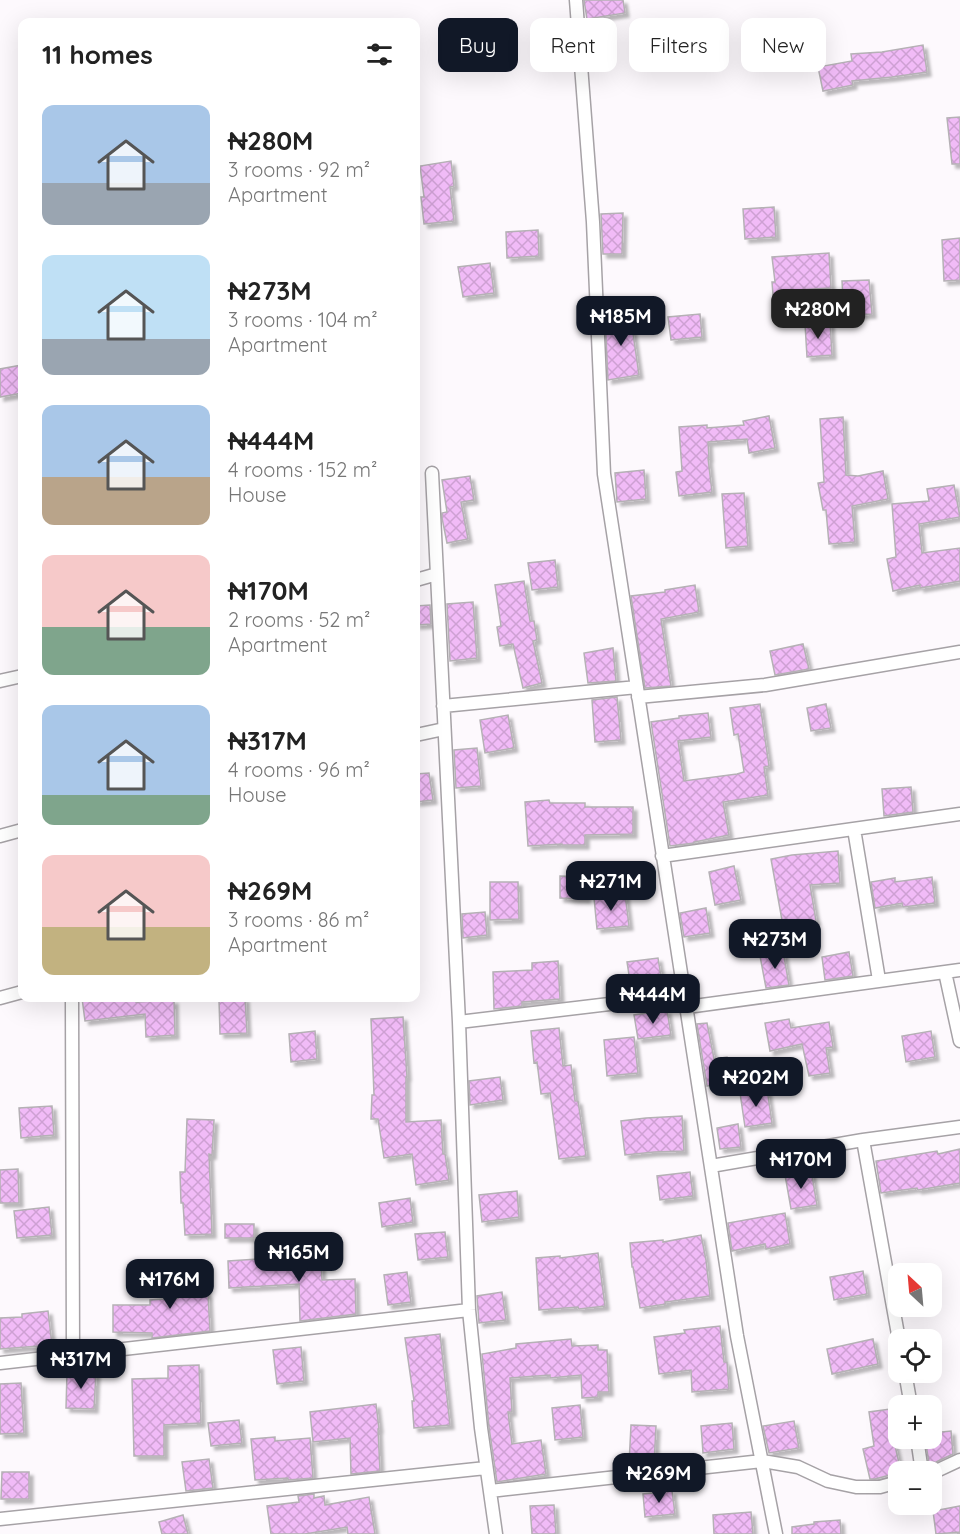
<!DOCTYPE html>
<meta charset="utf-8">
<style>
:root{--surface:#fff;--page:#f2f2f2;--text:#222;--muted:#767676;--accent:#111827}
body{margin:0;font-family:Quicksand,sans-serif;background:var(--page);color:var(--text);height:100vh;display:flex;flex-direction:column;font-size:22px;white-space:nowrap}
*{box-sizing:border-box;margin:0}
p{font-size:20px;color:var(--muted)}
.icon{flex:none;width:33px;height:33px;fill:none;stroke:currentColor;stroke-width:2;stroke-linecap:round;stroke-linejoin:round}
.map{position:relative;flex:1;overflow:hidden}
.drawer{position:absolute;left:18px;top:18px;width:402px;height:984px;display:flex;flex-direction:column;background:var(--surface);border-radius:12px;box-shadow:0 6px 24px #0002}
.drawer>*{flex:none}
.hud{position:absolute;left:438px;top:18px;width:432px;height:54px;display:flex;gap:12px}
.needle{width:39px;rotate:334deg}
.tools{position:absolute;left:888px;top:1263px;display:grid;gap:12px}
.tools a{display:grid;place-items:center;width:54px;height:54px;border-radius:12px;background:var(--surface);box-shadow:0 6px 24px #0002;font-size:30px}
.price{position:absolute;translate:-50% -51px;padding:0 14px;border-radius:12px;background:var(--accent);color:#fff;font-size:20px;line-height:39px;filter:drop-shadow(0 2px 3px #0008)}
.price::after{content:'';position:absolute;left:50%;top:36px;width:18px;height:14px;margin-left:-9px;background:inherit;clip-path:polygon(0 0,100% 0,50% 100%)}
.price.current{background:#222;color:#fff}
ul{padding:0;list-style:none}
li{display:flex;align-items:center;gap:18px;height:150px;padding:0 24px}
li span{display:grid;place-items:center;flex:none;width:168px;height:120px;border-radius:12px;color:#555}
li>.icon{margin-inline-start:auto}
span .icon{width:72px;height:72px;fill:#fffc;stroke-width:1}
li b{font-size:26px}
h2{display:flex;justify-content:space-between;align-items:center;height:72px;padding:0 24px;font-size:26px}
.pill{padding:0 21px;border-radius:12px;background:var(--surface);box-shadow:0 6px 24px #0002;font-size:21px;line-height:54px}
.pill.current{background:var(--accent);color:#fff}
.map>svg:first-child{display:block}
.building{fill:url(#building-cross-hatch);stroke:#b5b1b5;stroke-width:1.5;filter:url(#shadow)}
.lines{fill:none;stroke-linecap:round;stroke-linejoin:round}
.street-casing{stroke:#a6a2a6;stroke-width:15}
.street{stroke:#fff;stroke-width:12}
</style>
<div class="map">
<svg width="960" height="1534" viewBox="0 0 960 1534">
<defs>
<pattern id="building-cross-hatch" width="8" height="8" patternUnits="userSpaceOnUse" patternTransform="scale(1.5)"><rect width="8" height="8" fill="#f1bbf7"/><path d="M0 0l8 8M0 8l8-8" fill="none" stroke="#cea0d3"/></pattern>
<filter id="shadow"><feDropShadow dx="4" dy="4" stdDeviation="1.5" flood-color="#0004"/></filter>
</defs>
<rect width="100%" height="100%" fill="#fdf9fd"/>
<path class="building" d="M 584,0 L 623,0 L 625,13 L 587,19 Z
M 923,45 L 927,72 L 892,77 L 852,81 L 853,85 L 823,91 L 818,67 L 852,61 L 851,54 L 882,52 Z
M 960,117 L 960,164 L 952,164 L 947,118 Z
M 451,161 L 454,186 L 450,187 L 454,221 L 424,224 L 421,197 L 424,197 L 420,166 Z
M 774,207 L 776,237 L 745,239 L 743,209 Z
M 623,213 L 622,254 L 603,254 L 601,214 Z
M 538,230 L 539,256 L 507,258 L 506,232 Z
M 960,238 L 960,280 L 944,281 L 942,240 Z
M 829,253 L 831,288 L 799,290 L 801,318 L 775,320 L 772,282 L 775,282 L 772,257 Z
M 490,263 L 494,293 L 463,297 L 458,267 Z
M 869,280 L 872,314 L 844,316 L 842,281 Z
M 630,313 L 639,375 L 608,380 L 605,317 Z
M 700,314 L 702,337 L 671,340 L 668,317 Z
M 830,322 L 832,355 L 807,357 L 805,324 Z
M 22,365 L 22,393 L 0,397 L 0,369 Z
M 769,416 L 775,448 L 749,453 L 747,439 L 708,442 L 709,458 L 708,458 L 712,492 L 679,496 L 676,472 L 682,471 L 679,427 L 707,425 L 707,428 L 744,425 L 743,421 Z
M 843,417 L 846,475 L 858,476 L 883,471 L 888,499 L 852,506 L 855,542 L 829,544 L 826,510 L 823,510 L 818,483 L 824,482 L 820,419 Z
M 644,470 L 646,499 L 617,502 L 615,473 Z
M 470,476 L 474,500 L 461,502 L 468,539 L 447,543 L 442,518 L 442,513 L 447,512 L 442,480 Z
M 954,485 L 960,517 L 919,524 L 922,553 L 960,548 L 960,581 L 920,588 L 920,585 L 893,591 L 887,559 L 896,557 L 892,504 L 929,501 L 927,489 Z
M 744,493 L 748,546 L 726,548 L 722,494 Z
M 555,560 L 558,587 L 532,590 L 528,563 Z
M 524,581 L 530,621 L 534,621 L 537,640 L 533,641 L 542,683 L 523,688 L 513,644 L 500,646 L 497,627 L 501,626 L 495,585 Z
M 695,585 L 699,612 L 661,619 L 671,686 L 645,688 L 631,596 L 665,592 L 665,590 Z
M 473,602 L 477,658 L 450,661 L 447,604 Z
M 430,605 L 431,624 L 416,625 L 416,606 Z
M 803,644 L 809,669 L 775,675 L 770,651 Z
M 613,648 L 616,681 L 588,683 L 584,653 Z
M 617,697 L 621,740 L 595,742 L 592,700 Z
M 760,704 L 769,766 L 764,767 L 768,795 L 723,802 L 729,835 L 694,842 L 694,843 L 670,846 L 651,722 L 679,718 L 679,716 L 708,713 L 711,737 L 678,741 L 684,781 L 737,774 L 744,772 L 738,734 L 734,735 L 730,708 Z
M 826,704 L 831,728 L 811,731 L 807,708 Z
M 508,715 L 514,748 L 485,753 L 480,720 Z
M 477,748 L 481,786 L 456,788 L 454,750 Z
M 429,773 L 433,800 L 416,802 L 416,774 Z
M 911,787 L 913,812 L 884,816 L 882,789 Z
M 549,800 L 550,803 L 585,803 L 585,807 L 633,807 L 633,834 L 585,835 L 585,845 L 562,845 L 562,844 L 528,846 L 525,802 Z
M 838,851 L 840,883 L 810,885 L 816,921 L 783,926 L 771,859 L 792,855 Z
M 734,866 L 741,900 L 715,905 L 709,872 Z
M 560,876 L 587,877 L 586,899 L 560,898 Z
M 932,877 L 935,903 L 903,907 L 902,903 L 875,908 L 871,882 L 895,878 L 895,882 Z
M 490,882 L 518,882 L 519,919 L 490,920 Z
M 625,894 L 629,926 L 597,929 L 594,898 Z
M 706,908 L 710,933 L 684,937 L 680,913 Z
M 485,912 L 487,935 L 463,938 L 462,914 Z
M 783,951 L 789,985 L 766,988 L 760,956 Z
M 849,952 L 853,976 L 825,980 L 822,957 Z
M 658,958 L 662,983 L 631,988 L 627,962 Z
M 558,961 L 560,999 L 522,1002 L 522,1006 L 494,1009 L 493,972 L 532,970 L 532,963 Z
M 82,998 L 135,998 L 136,1002 L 174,1000 L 175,1035 L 146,1037 L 145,1014 L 85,1021 Z
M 245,998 L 247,1033 L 220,1034 L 219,1000 Z
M 667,1010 L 671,1035 L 638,1039 L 634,1015 Z
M 403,1017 L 407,1077 L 406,1077 L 406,1122 L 441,1120 L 443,1154 L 445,1154 L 449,1180 L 416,1185 L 412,1154 L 384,1158 L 378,1119 L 371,1119 L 372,1095 L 374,1095 L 371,1019 Z
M 789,1019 L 791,1028 L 829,1022 L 833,1047 L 826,1048 L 830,1073 L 809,1076 L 802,1044 L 770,1051 L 765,1023 Z
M 707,1023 L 714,1059 L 727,1057 L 731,1081 L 707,1086 L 697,1024 Z
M 559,1028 L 563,1066 L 571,1065 L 575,1101 L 578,1101 L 586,1156 L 559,1159 L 550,1093 L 541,1094 L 537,1062 L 534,1063 L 531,1031 Z
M 315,1031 L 317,1059 L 291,1062 L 289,1034 Z
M 931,1031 L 935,1057 L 906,1062 L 902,1036 Z
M 634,1037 L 638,1073 L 607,1076 L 604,1040 Z
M 500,1077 L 503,1100 L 470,1105 L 469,1081 Z
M 767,1089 L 772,1123 L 745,1127 L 740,1093 Z
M 52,1106 L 54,1135 L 21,1138 L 19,1108 Z
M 682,1116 L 684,1151 L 654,1152 L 625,1155 L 621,1121 L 646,1118 Z
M 187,1119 L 214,1120 L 212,1155 L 209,1154 L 212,1234 L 185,1235 L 183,1203 L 181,1203 L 180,1172 L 185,1172 Z
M 738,1124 L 741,1147 L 720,1149 L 717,1128 Z
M 960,1149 L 960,1183 L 918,1190 L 917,1188 L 881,1193 L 876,1161 L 937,1151 L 938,1154 Z
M 18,1169 L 19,1203 L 0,1203 L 0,1170 Z
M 811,1170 L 817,1205 L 791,1209 L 785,1175 Z
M 690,1172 L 693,1196 L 660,1200 L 657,1176 Z
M 517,1191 L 519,1217 L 482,1222 L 479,1195 Z
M 410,1198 L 413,1222 L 382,1227 L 379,1203 Z
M 49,1207 L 52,1235 L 17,1238 L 14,1211 Z
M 785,1213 L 790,1244 L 766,1249 L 765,1244 L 732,1251 L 728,1223 Z
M 225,1224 L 254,1224 L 254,1238 L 225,1238 Z
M 445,1232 L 448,1257 L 418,1260 L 415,1234 Z
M 701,1235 L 706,1260 L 710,1296 L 665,1302 L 666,1304 L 640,1308 L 633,1267 L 632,1267 L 630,1243 L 663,1240 L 663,1242 Z
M 320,1250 L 322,1280 L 355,1279 L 356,1314 L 300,1321 L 299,1284 L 229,1288 L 228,1261 L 303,1256 L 303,1251 Z
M 598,1253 L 605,1306 L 579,1309 L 578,1307 L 539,1310 L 536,1258 L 560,1256 L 560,1258 Z
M 205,1268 L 206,1294 L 208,1294 L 210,1331 L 152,1338 L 152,1333 L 113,1332 L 113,1305 L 150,1305 L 150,1300 L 178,1298 L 176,1269 Z
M 863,1271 L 867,1294 L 834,1300 L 830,1277 Z
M 407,1272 L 411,1302 L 388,1305 L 384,1275 Z
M 502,1292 L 506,1320 L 479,1323 L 477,1296 Z
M 48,1311 L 52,1345 L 0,1349 L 0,1318 L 22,1317 L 22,1314 Z
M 720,1326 L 724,1362 L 727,1362 L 729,1389 L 692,1392 L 691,1370 L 659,1374 L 654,1337 L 685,1333 L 684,1330 Z
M 440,1334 L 450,1425 L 414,1428 L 412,1401 L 414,1401 L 405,1338 Z
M 571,1339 L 572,1346 L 598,1345 L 598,1350 L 607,1350 L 609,1392 L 598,1392 L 598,1397 L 582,1398 L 581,1375 L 550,1378 L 550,1375 L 510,1378 L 512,1412 L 508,1412 L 512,1444 L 541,1440 L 546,1474 L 497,1482 L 489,1427 L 482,1354 L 516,1348 L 516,1344 Z
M 873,1339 L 878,1364 L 832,1374 L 827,1349 Z
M 301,1347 L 304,1381 L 277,1384 L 273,1350 Z
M 199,1365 L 201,1423 L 164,1425 L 164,1456 L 134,1456 L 132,1379 L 168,1378 L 168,1366 Z
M 67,1372 L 96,1372 L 94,1409 L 66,1408 Z
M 21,1383 L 24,1433 L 0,1434 L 0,1384 Z
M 376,1404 L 379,1429 L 378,1429 L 380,1471 L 351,1474 L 350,1438 L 313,1442 L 310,1412 Z
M 580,1405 L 583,1437 L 555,1440 L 552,1408 Z
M 890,1409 L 893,1437 L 901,1472 L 875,1479 L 870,1479 L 863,1449 L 874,1446 L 869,1412 Z
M 239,1420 L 242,1443 L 211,1446 L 208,1423 Z
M 794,1421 L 799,1448 L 769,1453 L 763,1426 Z
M 732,1423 L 734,1449 L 703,1453 L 701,1426 Z
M 631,1425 L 656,1426 L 654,1465 L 629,1464 Z
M 951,1431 L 953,1454 L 936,1462 L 929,1463 L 925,1438 L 932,1438 L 932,1433 Z
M 275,1437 L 275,1441 L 310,1438 L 313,1478 L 288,1480 L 288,1478 L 255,1480 L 251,1439 Z
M 209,1459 L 213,1488 L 186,1491 L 182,1462 Z
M 2,1472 L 29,1472 L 29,1499 L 1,1499 Z
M 672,1491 L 675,1514 L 645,1517 L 643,1494 Z
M 314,1494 L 314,1498 L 324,1496 L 325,1505 L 369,1497 L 375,1534 L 348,1534 L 347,1527 L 305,1534 L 271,1534 L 267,1506 L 299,1502 L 298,1496 Z
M 554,1505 L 556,1534 L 532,1534 L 530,1506 Z
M 960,1506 L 960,1532 L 936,1534 L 933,1511 Z
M 751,1512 L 753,1534 L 714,1534 L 713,1515 Z
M 183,1515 L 188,1534 L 162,1534 L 159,1522 Z
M 840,1520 L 841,1534 L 792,1534 L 792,1527 L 814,1524 L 814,1522 Z"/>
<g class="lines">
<g class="street-casing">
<path id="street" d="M 576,0 L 593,222 L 604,474 L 737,1336 L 776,1534
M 432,473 L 459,1022 L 469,1310 L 481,1428 L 496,1534
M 416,580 L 437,574
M 0,681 L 22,676
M 638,697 L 765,685 L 960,652
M 443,706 L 637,687
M 416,735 L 444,729
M 854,829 L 879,980
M 0,836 L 22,830
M 662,856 L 960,814
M 945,972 L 960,1041
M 0,998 L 22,992
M 72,998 L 73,1355
M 687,1007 L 960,970
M 459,1022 L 685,995
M 863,1140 L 899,1340
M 711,1166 L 863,1140 L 960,1127
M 0,1363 L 469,1310
M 905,1372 L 911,1406
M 917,1438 L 922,1472
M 932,1473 L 960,1460
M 490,1491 L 762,1461 L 798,1467 L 828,1481 L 856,1487 L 880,1487 L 898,1482
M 0,1519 L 486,1468"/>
</g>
<use href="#street" class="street"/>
</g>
</svg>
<div class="tools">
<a><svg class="needle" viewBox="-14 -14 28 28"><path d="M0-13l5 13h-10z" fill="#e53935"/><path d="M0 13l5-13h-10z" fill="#767676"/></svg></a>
<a><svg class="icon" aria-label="locate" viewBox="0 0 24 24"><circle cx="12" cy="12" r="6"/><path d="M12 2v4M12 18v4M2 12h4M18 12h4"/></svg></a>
<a>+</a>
<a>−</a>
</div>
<b class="price current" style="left:818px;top:340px">₦280M</b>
<b class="price" style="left:621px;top:347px">₦185M</b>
<b class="price" style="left:611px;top:912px">₦271M</b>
<b class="price" style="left:775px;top:970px">₦273M</b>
<b class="price" style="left:653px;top:1025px">₦444M</b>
<b class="price" style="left:756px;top:1108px">₦202M</b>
<b class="price" style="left:801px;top:1190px">₦170M</b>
<b class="price" style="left:299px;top:1283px">₦165M</b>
<b class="price" style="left:170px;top:1310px">₦176M</b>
<b class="price" style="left:81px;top:1390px">₦317M</b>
<b class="price" style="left:659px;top:1504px">₦269M</b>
<div class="hud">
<a class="pill current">Buy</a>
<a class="pill">Rent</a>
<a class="pill">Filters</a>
<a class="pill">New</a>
</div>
<section class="drawer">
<h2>11 homes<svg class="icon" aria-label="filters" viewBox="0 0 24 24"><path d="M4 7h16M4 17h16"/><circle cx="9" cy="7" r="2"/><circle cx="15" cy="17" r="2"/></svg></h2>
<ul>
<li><span style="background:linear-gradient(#a9c7e8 65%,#9aa5b1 0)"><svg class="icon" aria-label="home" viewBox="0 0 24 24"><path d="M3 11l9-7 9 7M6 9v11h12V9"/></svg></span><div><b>₦280M</b><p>3 rooms · 92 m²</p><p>Apartment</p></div></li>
<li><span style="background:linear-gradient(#bfe0f5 70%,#9aa5b1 0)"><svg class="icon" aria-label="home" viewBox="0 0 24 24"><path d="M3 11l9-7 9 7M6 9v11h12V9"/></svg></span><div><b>₦273M</b><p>3 rooms · 104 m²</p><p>Apartment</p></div></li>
<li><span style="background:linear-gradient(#a9c7e8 60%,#b9a48a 0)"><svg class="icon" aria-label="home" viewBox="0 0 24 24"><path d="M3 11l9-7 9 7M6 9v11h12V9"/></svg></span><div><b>₦444M</b><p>4 rooms · 152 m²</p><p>House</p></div></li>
<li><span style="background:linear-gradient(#f6c9c9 60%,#7fa58c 0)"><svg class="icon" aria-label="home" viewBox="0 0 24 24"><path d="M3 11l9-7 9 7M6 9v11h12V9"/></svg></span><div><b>₦170M</b><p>2 rooms · 52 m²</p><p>Apartment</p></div></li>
<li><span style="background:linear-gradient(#a9c7e8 75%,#7fa58c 0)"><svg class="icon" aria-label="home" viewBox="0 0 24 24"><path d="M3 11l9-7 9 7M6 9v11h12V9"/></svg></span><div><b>₦317M</b><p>4 rooms · 96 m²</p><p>House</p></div></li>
<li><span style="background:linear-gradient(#f6c9c9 60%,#c2b280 0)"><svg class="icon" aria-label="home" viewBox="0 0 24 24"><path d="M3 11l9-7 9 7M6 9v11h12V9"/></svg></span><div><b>₦269M</b><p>3 rooms · 86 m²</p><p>Apartment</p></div></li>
</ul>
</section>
</div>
